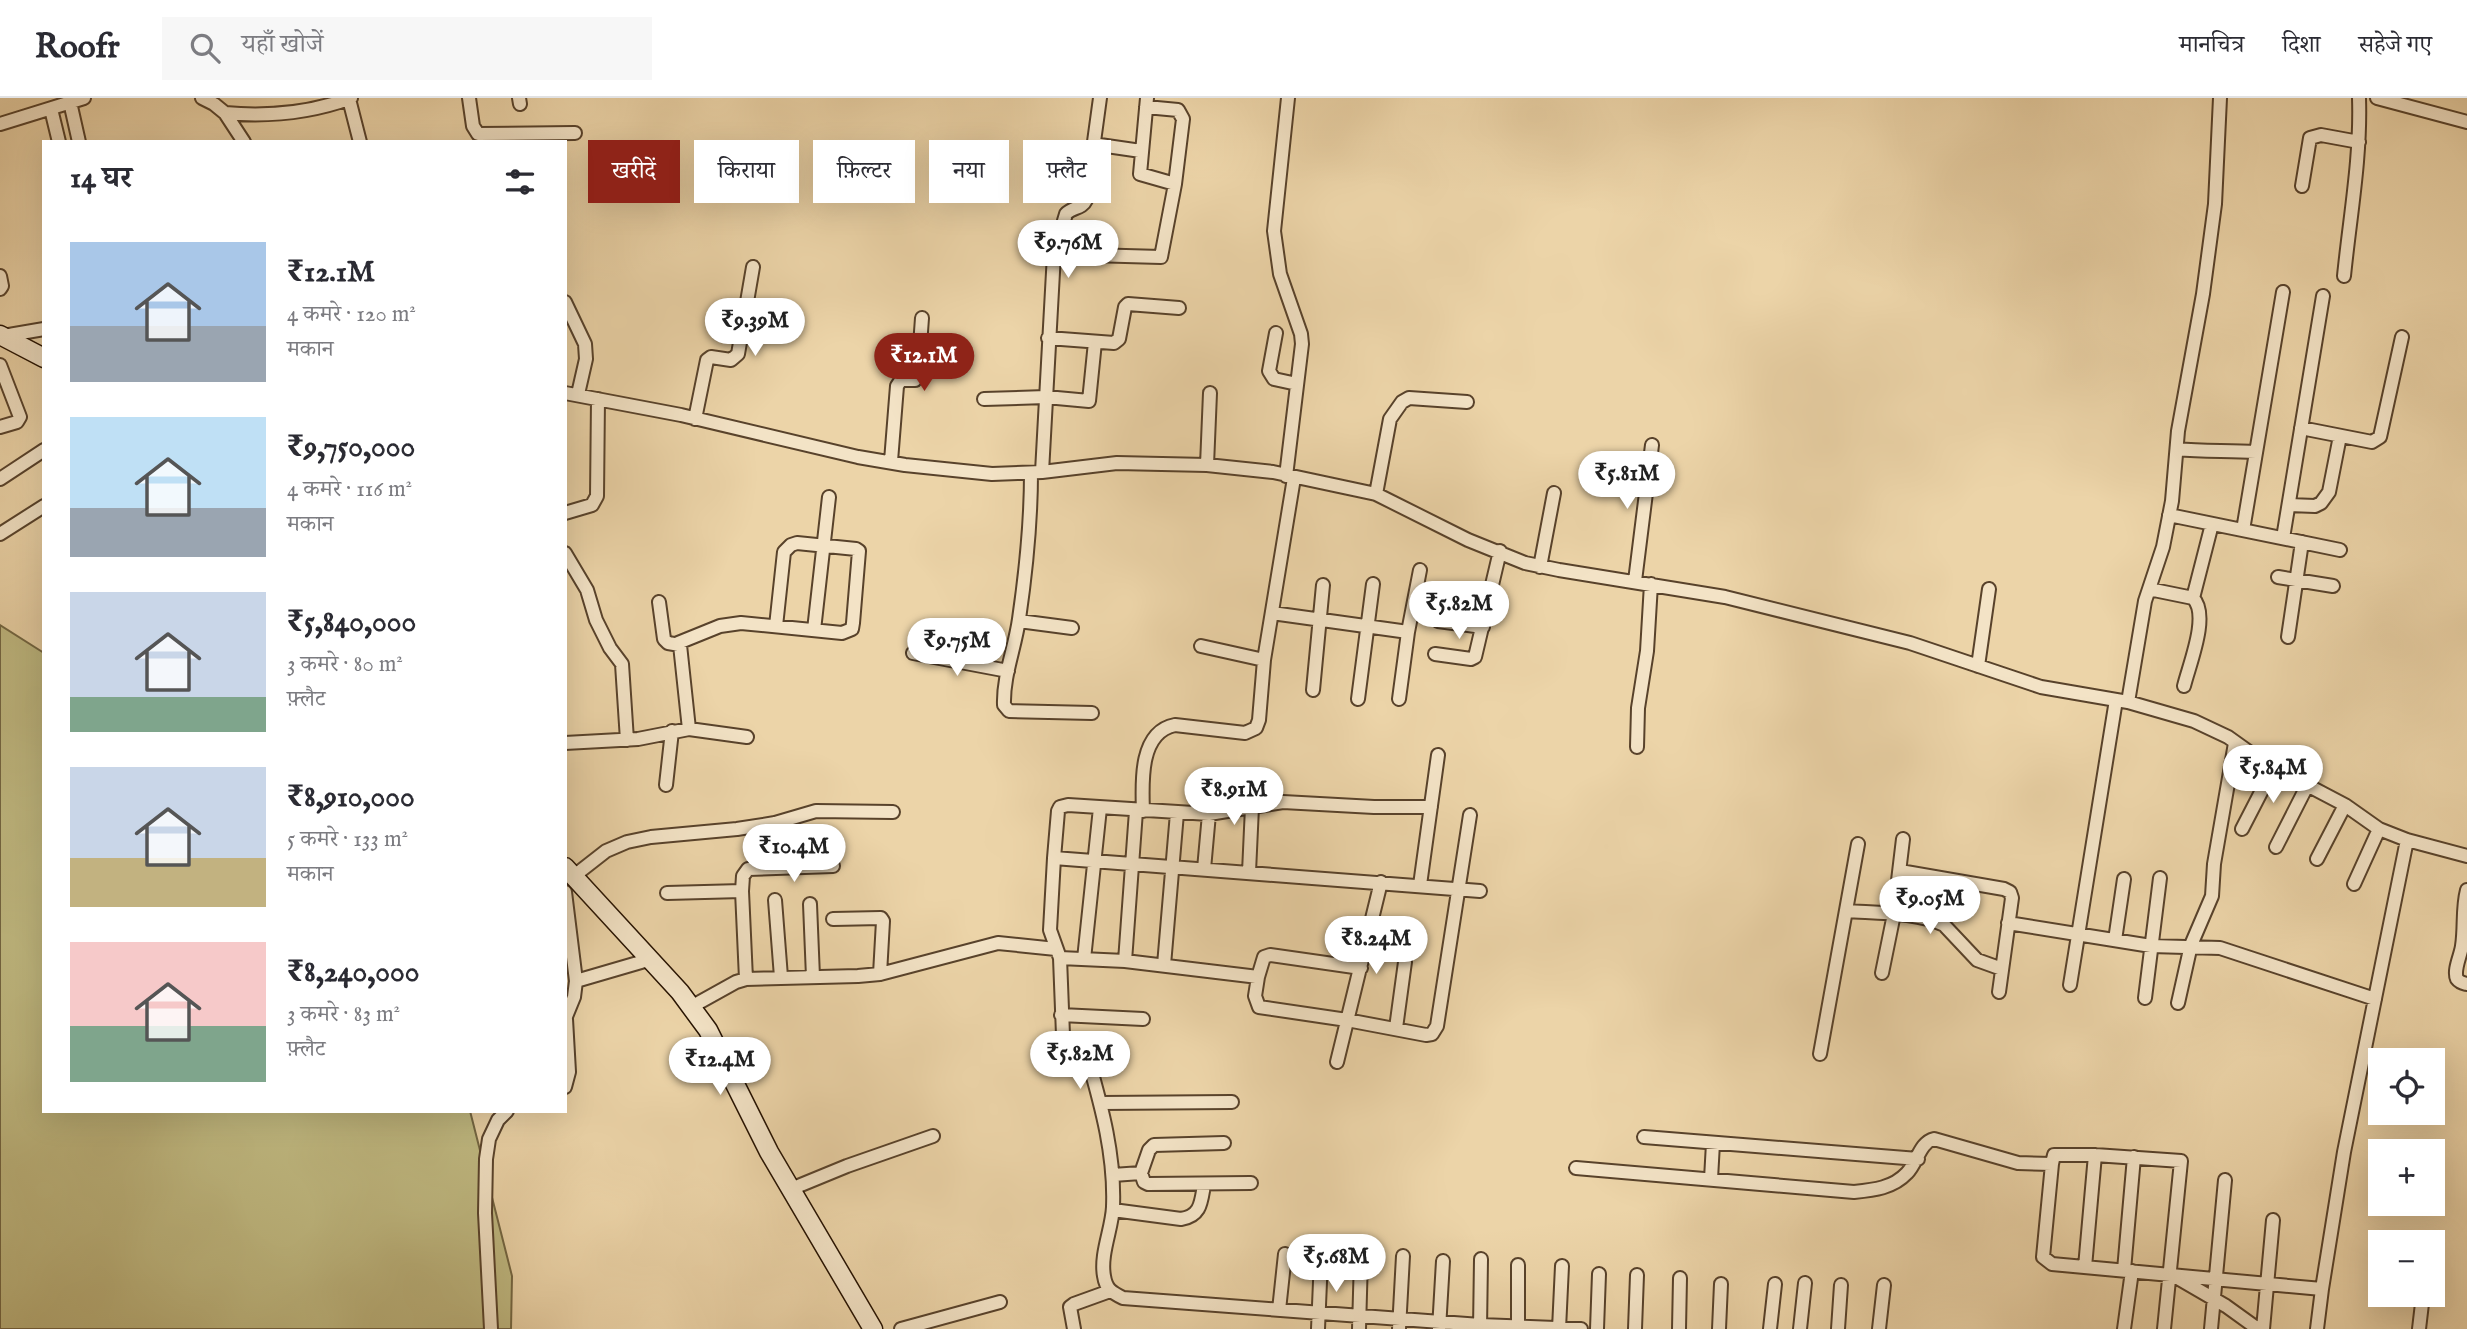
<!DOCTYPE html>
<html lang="hi">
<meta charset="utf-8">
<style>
:root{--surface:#fff;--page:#f7f7f7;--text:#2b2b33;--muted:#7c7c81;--line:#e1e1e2;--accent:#8f2418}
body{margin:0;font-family:"IM FELL English","Noto Serif Devanagari",serif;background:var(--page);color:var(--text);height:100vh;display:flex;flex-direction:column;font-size:26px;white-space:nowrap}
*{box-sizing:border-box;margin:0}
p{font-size:23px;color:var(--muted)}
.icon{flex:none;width:38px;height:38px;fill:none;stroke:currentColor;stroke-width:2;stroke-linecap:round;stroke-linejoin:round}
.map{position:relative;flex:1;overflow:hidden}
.side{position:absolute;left:42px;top:42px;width:525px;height:973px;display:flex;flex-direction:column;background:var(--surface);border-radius:0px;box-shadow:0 7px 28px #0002}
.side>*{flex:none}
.guide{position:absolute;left:588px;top:42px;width:665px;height:63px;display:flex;gap:14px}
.tools{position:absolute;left:2368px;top:950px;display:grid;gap:14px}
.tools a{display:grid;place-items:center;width:77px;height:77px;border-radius:0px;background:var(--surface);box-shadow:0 7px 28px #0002;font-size:35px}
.price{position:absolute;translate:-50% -60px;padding:0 16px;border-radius:24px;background:#fff;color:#222;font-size:23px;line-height:46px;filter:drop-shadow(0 2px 4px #0008)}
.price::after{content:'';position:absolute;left:50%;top:42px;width:21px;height:16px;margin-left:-10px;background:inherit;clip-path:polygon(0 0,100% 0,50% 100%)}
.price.current{background:var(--accent);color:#fff}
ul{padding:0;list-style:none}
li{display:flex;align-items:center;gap:21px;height:175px;padding:0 28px}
li span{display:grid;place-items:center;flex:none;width:196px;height:140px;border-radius:0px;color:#555}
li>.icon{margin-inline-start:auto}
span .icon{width:84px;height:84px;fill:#fffc;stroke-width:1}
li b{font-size:30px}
h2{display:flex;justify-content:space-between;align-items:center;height:84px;padding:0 28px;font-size:30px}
.chip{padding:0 24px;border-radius:0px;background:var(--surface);box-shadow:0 7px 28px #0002;font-size:24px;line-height:63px}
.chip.current{background:var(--accent);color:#fff}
header{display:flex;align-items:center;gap:42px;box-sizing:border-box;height:98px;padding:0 35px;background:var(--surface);border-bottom:2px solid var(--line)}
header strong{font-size:33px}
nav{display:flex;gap:38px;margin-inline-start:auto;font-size:24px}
.search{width:490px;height:63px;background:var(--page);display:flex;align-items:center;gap:18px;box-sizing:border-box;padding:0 24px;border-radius:0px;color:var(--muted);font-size:26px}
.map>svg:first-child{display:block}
.green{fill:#c0ba82;stroke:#736642;stroke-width:2}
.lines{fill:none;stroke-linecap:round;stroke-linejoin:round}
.street-casing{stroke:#58422b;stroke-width:16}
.secondary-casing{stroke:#261201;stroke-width:21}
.street{stroke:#f3e3c6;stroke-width:12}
.secondary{stroke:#f3e3c6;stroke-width:18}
</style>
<header>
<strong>Roofr</strong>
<div class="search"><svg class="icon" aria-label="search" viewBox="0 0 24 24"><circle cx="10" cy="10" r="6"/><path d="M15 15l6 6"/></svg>यहाँ खोजें</div>
<nav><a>मानचित्र</a><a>दिशा</a><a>सहेजे गए</a></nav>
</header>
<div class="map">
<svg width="2467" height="1231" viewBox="0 0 2467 1231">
<rect width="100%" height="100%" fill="#ecd4a8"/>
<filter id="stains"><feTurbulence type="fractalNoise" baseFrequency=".00286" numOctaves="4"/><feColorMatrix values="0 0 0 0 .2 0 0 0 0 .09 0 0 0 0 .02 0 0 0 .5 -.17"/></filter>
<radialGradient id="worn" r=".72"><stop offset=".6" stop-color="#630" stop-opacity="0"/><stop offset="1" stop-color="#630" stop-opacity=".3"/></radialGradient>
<path class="green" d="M 0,527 L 44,555 L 44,1013 L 470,1013 L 512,1178 L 511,1231 L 0,1231 Z"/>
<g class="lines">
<g class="street-casing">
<path id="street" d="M 202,0 L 214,6 L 225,15
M 469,0 L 473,28 L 478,36 L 575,35
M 519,0 L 520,6
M 1147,0 L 1140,76 L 1175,86
M 2377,0 L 2467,24
M 349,1 L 360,44
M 70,4 L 79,44
M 51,11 L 59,44
M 0,26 L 84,0
M 244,44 L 225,15 C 269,19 310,15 351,0
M 1093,46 L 1141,53
M 2302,88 L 2310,40 L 2321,37 L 2359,44
M 1054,156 L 1161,159 L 1175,86 L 1183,21 L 1178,12 L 1146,9
M 0,178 L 2,188 L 0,191
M 2344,178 C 2350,118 2361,60 2359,0
M 565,204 L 585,246 L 586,261 L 578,296
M 1276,235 L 1269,273 L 1274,281 L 1297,286
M 3,238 L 44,231
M 1048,240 L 1114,245 L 1119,241 L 1125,209 L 1128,206 L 1179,210
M 0,267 L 20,319 L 17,324 L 0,329
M 565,295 L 681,317 L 858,359 L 905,367 L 992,376 L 1042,374 L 1117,365 L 1207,367 L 1273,374 L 1376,396 L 1468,442 L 1525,465 L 1559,472 L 1725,499 L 1910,545 L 2041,589 L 2128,604 L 2194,623 L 2228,639 L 2263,664 L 2345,707 L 2379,731 L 2407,742 L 2467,758
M 984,301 L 1046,299 L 1089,303 L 1095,244
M 695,321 L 707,262 L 711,259 L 731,262 L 738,256 L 753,169
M 2301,330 L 2372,344 L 2380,339 L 2402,239
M 2177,351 C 2204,354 2229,352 2256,354
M 891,363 L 897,288 L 901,282 L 915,282 L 918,275 L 922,220
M 1207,367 L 1210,295
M 1042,374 L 1054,156 L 1066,116 C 1072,109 1082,111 1086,102 L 1100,0
M 1031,375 C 1031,424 1026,473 1019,521 C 1015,550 1003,578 1004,607 L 1009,613 L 1092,615
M 1286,378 L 1302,246 L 1301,236 L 1280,176 L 1274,133 L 1288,0
M 0,381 L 44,352
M 1376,396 L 1390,321 L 1402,304 L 1409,300 L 1467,304
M 2289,407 L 2315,408 L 2321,405 L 2329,394 L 2340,338
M 565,415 L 592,407 L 597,398 L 598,301
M 2169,417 L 2340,452
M 2243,432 L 2283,194
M 0,436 L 44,408
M 2283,440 L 2323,198
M 565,455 L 587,492 L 596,522 L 610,550 L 622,566 L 627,642
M 1540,469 L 1554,395
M 2278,479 L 2333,488
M 1635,483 L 1652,347
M 2149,491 L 2193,500 C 2210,517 2189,567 2184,588
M 2193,500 L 2212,426
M 659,504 L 664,541 L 668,545 L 680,547 L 689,631
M 1272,515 L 1408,534
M 1019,523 L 1072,530
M 1438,523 L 1483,529
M 814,532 L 829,399
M 2288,539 L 2302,444
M 678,545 L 720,528 L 741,525 L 842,535 L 852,531 L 853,525 L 859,453 L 856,451 L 797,445 L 791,447 L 784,454 L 776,528
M 1201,548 L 1264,562
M 913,555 L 1008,573
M 1435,556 L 1471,561 L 1475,559 L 1500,453
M 1978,568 L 1989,491
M 1313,592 L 1323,487
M 1358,601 L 1373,486
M 1399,601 L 1408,534 L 1420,472
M 2128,604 L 2145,503 L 2163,449 L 2172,403 L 2178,333 L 2203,196 L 2215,106 L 2220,0
M 565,645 L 638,641 L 689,631 L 747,639
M 1637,649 L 1638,610 L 1647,553 L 1651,486
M 666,687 L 672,633
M 1143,713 C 1142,685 1139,634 1175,627 L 1245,635 L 1256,630 L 1259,622 L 1264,562 L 1294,380
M 2242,731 L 2274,669
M 2276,749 L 2307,688
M 1054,760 L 1058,713 L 1060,709 L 1068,707 L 1209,716 L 1283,704 L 1374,709 L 1431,709
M 2317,761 L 2345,707
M 1204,771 L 1209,716
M 1900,773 L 2004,791 L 2010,794 L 2012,800 L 1999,894
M 1249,774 L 1252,709
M 574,778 L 606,753 L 627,744 L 651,739 L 737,731 L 775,725 L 816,713 L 893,714
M 2354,786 L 2379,731
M 1420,787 L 1438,657
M 2467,792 C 2462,811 2465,829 2462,848 C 2461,857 2453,872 2457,881 C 2460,885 2463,885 2467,886
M 742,793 L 743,778 L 748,771 L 833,768
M 1480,793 L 1054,760 L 1050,832 L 1060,860 L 1063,937 C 1068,950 1083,950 1088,961 C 1102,1010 1115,1058 1113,1109 C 1112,1131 1100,1156 1104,1178 C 1106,1191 1111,1194 1123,1200 L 1480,1227 L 1581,1231
M 565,794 L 576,883 L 648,862
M 667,795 L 742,793 L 746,881
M 775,802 L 781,879
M 810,806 L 813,879
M 1847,813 C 1875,815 1919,814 1944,827 L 1977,862 L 2002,871
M 833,821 L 881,820 L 883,823 L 880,876
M 2008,825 L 2151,848 L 2220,850 L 2375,901
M 2115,842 L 2124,781
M 1060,860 L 1125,863 L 1258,879 L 1255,898 L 1259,909 L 1347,922 L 1426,937 L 1432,936 L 1437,928 L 1470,717
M 1084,861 L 1100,710
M 1125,863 L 1136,713
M 1164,867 L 1177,715
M 1882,875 L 1894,816 L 1903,741
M 1258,879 L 1264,859 L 1270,857 L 1361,870
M 2070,887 L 2116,602
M 2145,900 L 2160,780
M 2178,905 L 2191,847 L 2212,798 L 2214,766 L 2235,645
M 691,909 L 736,884 L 746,881 L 858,878 L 880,876 L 998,845 L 1056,851
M 1061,917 L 1143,921
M 565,921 L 574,899 L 576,883
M 1396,930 L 1405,864
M 1820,956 L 1858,746
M 1337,964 L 1381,784
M 565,989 L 569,974 L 566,921
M 1101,1005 L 1232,1004
M 1644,1039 L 1918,1061
M 2052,1066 L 2043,1159 L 2052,1166 L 2322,1191 L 2317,1231
M 1576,1070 L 1854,1094 C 1874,1092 1893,1090 1907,1075 C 1917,1065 1920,1044 1934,1041 L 2018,1065 L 2052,1066 L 2054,1057 L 2095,1057 L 2181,1063 L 2164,1231
M 1141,1075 L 1144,1084 L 1148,1086 L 1251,1085
M 1113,1077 L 1141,1075 L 1149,1052 L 1154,1047 L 1224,1045
M 1711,1081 L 1713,1045
M 791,1091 L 847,1068 L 933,1038
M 1113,1112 L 1181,1121 C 1201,1118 1201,1104 1204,1087
M 2085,1169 L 2095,1057
M 2124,1172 L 2134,1059
M 2176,1179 L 2226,1208 L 2258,1231
M 2322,1191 L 2344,1054 L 2407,742
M 1279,1212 L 1285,1156
M 491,1231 L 485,1115 L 486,1061 L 489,1041 L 498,1022 L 507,1013
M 901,1231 L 1000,1204
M 1074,1231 L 1070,1209 L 1074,1206 L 1110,1193
M 1318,1231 L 1321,1160
M 1359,1231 L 1361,1160
M 1399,1231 L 1403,1158
M 1439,1231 L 1443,1163
M 1480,1231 L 1481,1161
M 1518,1231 L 1518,1167
M 1559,1231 L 1562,1168
M 1597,1231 L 1599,1176
M 1635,1231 L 1637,1177
M 1679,1231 L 1680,1180
M 1719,1231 L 1721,1186
M 1770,1231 L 1775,1186
M 1800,1231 L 1805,1185
M 1838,1231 L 1841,1187
M 1879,1231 L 1884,1187
M 2124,1231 L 2132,1173
M 2211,1231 L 2225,1082
M 2263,1231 L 2273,1122
M 2419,1231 L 2423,1197"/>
</g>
<g class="secondary-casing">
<path id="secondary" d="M 0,237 L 44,260
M 565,769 L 680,894 L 708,932 L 769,1054 L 873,1231"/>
</g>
<use href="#street" class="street"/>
<use href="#secondary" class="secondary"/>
</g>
<rect width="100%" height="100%" filter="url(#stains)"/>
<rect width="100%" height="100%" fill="url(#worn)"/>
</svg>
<div class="tools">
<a><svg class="icon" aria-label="locate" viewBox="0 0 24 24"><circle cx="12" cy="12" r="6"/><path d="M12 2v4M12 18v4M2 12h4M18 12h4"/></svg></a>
<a>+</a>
<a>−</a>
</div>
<b class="price" style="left:1068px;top:182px">₹9.76M</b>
<b class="price" style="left:755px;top:260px">₹9.39M</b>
<b class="price current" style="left:924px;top:295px">₹12.1M</b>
<b class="price" style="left:1627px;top:413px">₹5.81M</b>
<b class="price" style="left:1459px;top:543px">₹5.82M</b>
<b class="price" style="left:957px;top:580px">₹9.75M</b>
<b class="price" style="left:2273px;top:707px">₹5.84M</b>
<b class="price" style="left:1234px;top:729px">₹8.91M</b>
<b class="price" style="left:794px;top:786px">₹10.4M</b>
<b class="price" style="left:1930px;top:838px">₹9.05M</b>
<b class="price" style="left:1376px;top:878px">₹8.24M</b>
<b class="price" style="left:1080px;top:993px">₹5.82M</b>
<b class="price" style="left:720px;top:999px">₹12.4M</b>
<b class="price" style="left:1336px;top:1196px">₹5.68M</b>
<div class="guide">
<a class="chip current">खरीदें</a>
<a class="chip">किराया</a>
<a class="chip">फ़िल्टर</a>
<a class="chip">नया</a>
<a class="chip">फ़्लैट</a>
</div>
<section class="side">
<h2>14 घर<svg class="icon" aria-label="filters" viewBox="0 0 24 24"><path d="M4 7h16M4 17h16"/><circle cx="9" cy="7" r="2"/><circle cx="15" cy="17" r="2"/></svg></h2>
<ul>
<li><span style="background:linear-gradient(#a9c7e8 60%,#9aa5b1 0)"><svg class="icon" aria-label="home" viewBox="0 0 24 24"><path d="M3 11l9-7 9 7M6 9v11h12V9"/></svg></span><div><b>₹12.1M</b><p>4 कमरे · 120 m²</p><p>मकान</p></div></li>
<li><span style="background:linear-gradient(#bfe0f5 65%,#9aa5b1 0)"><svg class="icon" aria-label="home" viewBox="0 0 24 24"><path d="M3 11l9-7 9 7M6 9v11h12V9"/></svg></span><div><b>₹9,750,000</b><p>4 कमरे · 116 m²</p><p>मकान</p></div></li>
<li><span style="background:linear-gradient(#c9d6e8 75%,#7fa58c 0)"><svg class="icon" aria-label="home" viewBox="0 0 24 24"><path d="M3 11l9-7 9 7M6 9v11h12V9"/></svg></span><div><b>₹5,840,000</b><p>3 कमरे · 80 m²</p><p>फ़्लैट</p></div></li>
<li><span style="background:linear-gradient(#c9d6e8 65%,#c2b280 0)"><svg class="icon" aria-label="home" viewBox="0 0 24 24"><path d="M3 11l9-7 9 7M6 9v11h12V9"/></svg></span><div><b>₹8,910,000</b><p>5 कमरे · 133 m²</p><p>मकान</p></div></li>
<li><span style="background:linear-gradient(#f6c9c9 60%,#7fa58c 0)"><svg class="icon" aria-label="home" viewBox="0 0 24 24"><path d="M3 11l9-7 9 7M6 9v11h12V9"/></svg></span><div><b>₹8,240,000</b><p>3 कमरे · 83 m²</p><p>फ़्लैट</p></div></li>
</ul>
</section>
</div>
